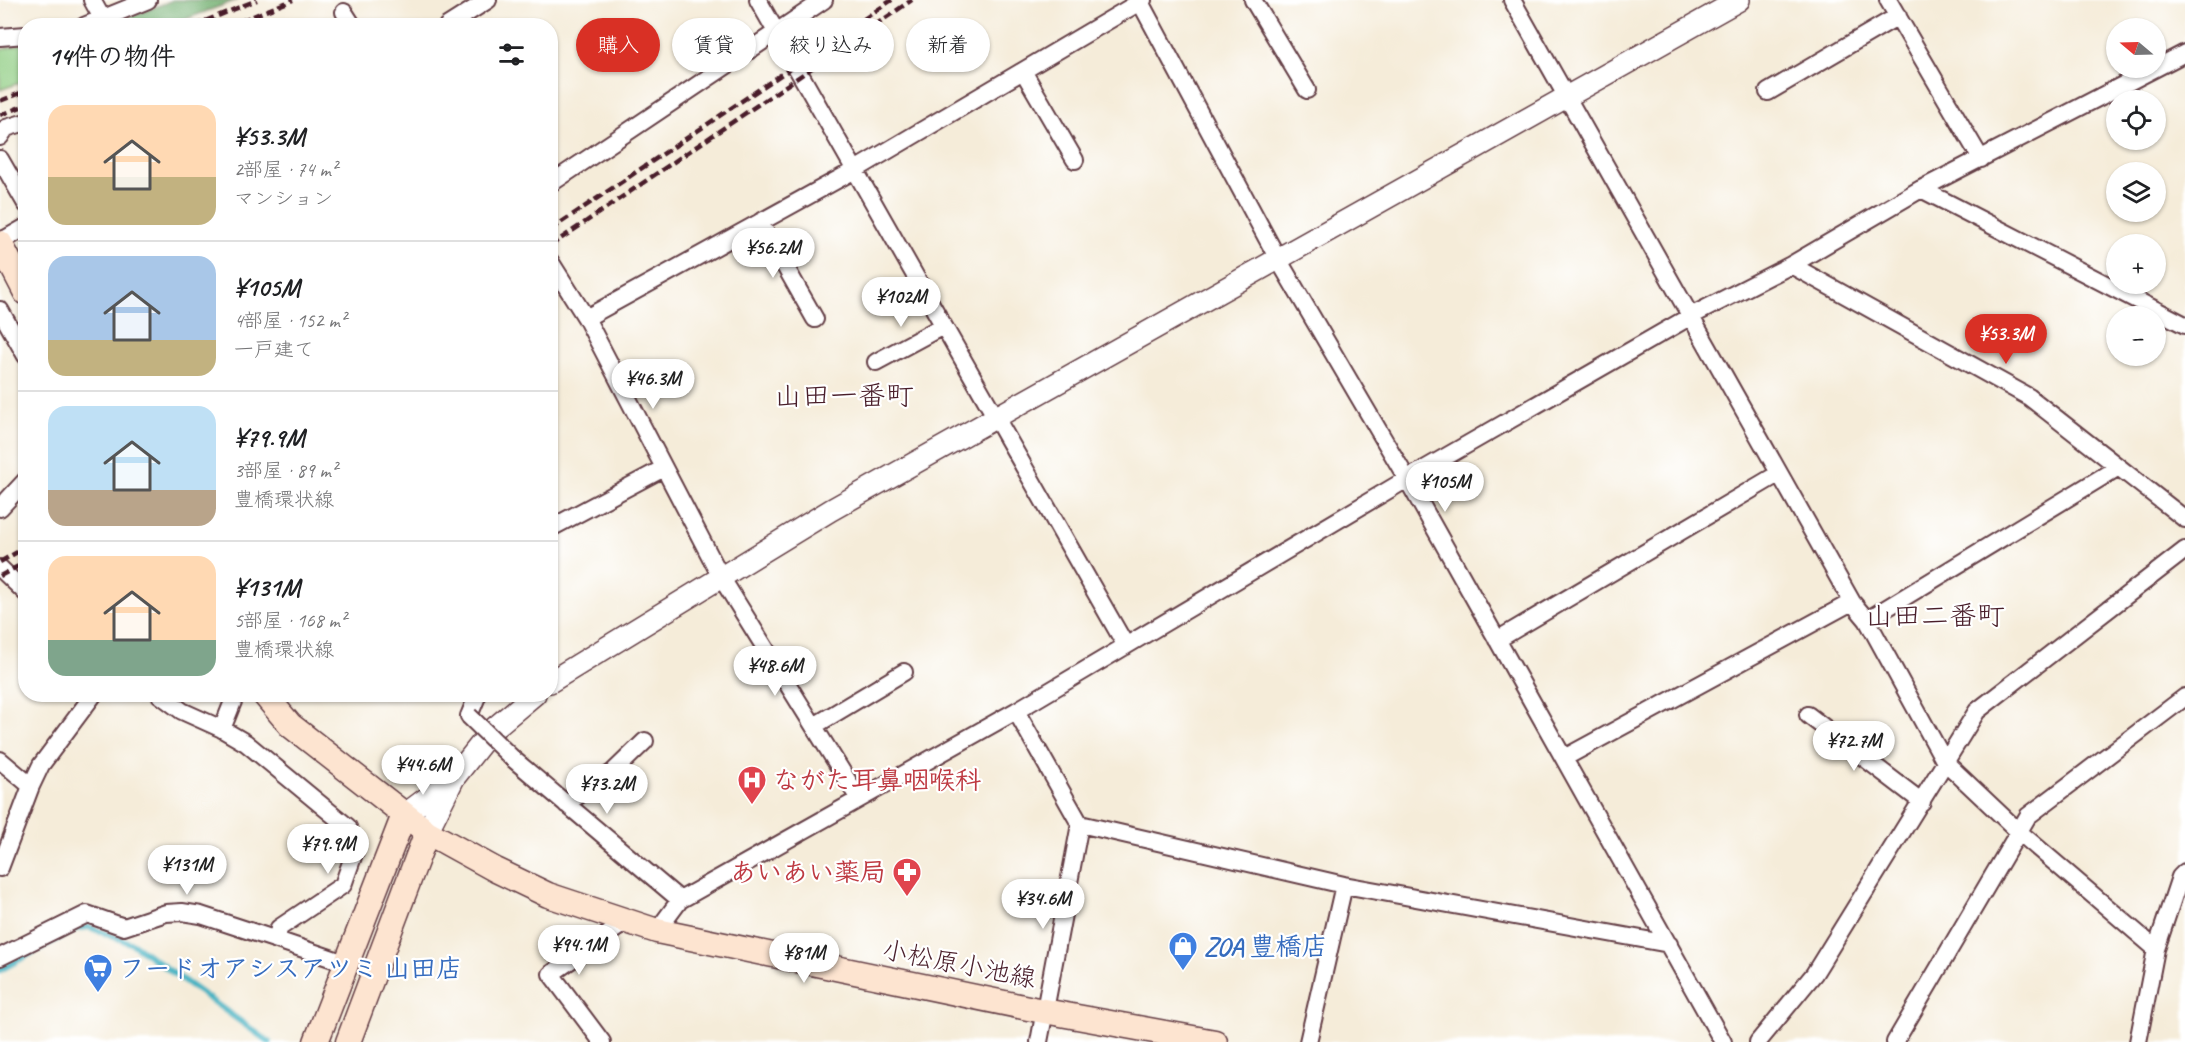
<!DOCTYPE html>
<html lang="ja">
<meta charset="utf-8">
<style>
:root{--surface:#fff;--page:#f6f6f6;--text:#202124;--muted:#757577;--line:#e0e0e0;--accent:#d93025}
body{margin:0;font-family:Caveat,"Klee One",sans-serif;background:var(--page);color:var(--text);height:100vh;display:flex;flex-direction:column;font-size:22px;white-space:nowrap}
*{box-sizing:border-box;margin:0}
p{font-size:20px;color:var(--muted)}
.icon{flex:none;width:33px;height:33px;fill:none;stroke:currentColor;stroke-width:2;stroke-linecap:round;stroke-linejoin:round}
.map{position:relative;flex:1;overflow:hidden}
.drawer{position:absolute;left:18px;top:18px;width:540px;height:684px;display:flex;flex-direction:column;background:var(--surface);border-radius:24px;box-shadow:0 2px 4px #0004}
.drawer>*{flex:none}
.top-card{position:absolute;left:576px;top:18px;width:570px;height:54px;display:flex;gap:12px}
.needle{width:39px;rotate:289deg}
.controls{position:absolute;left:2106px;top:18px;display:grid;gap:12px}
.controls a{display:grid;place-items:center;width:60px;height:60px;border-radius:50%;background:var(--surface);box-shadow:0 2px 4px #0004;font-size:30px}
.price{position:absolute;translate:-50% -51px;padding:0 14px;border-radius:21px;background:#fff;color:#222;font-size:20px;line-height:39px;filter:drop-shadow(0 2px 3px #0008)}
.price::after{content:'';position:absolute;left:50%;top:36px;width:18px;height:14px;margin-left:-9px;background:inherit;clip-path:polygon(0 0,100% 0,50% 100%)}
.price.current{background:var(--accent);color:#fff}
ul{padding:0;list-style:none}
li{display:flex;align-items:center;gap:18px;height:150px;padding:0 30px}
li+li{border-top:2px solid var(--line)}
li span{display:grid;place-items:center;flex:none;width:168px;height:120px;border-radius:18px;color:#555}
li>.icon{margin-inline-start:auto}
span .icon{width:72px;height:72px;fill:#fffc;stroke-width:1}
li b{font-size:26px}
h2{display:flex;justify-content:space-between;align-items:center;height:72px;padding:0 30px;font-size:26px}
.tag{padding:0 21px;border-radius:27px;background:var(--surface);box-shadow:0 2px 4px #0004;font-size:21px;line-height:54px}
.tag.current{background:var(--accent);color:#fff}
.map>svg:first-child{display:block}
.green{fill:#91ce84;stroke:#6e7658;stroke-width:1.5}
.forest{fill:#74b172;stroke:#5f684e;stroke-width:1.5}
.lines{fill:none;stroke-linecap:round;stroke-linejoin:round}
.stream{stroke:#46b3c2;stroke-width:6}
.minor-casing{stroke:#643e45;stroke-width:20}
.tertiary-casing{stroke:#643e45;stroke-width:24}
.secondary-casing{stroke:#643e45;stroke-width:27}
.minor{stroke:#fff;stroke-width:16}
.tertiary{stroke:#fff;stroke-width:21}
.secondary{stroke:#fde4d0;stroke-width:24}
.rail{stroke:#4a1f2b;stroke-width:4.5;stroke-dasharray:9 4.5;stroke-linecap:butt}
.minor-bridge-casing{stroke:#643e45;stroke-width:20;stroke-linecap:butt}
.minor-bridge{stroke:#fff;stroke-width:16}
.labels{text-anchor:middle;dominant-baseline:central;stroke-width:4.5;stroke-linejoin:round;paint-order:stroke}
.health-label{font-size:26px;font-weight:bold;fill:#be3a42;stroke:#fff;text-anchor:start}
.shop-label{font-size:26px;font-weight:bold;fill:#366cbe;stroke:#fff;text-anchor:start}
.street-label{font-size:26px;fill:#4a1f2b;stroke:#fff}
.quarter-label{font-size:28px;fill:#4a1f2b;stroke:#fff}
</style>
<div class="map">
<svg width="2185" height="1042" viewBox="0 0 2185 1042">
<rect width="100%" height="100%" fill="#fff"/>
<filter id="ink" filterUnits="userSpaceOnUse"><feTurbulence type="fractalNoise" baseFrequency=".0167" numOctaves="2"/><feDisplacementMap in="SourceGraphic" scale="12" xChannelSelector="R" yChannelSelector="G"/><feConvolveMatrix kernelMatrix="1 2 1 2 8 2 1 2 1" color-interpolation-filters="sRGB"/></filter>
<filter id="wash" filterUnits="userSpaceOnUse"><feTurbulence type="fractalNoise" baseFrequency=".008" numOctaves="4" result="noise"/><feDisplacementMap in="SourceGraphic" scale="24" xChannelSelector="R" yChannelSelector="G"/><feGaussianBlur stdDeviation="1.35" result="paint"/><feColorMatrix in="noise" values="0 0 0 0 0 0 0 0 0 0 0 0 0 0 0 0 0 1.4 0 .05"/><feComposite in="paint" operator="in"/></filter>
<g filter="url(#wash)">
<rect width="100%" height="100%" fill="#f5ecd9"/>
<path class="green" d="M 25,43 L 25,81 L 0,90 L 0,50 Z"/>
<path class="forest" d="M 173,0 L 237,0 L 170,25 L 107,26 Z"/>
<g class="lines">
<path class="stream" d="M 0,970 L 75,929 L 89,927 L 133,944 L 269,1042"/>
</g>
</g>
<g filter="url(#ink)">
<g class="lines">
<g class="minor-casing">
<path id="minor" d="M 92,0 L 102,18
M 758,0 L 1126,646
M 1139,0 L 1278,259 L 1407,479 L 1723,1042
M 1253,0 L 1307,90
M 1512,0 L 1852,602 L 1867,620 L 1945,762 L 2018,831 L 2156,949
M 1888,0 L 1981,159
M 344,12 L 353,26
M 84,26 L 148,0
M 447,26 L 488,0
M 0,37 L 26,35
M 1023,71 L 1075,160
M 1768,92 L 1898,16
M 0,137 L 6,128 L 26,122
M 0,159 L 26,204
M 550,184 L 824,0
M 1921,189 L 2185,325
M 760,222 L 815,319
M 0,242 L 26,227
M 550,261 L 586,318 L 721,577 L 859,799
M 1791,265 L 2029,397 L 2185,519
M 0,310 L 26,356
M 586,318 L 855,170 L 1143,0
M 876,362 L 943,326
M 0,508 L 26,480
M 551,528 L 664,468
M 0,568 L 26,593
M 1867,620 L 2117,468
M 1497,640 L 1778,474
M 159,694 L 182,711 L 222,729 L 236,694
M 1016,711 L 1080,824 L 1344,885 L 1669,944
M 1808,715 L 1922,802
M 469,716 L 478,694
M 814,726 L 904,672
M 222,729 L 246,743 L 348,827 L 355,851 L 343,885 L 279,928 L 277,940 L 345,963
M 512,758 L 680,900
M 1564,758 L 1852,602
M 0,760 L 31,786 L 0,868
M 31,786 L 41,765 L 94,694
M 566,804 L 613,772 L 645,741
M 657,931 L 680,900 L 1016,711 L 1407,479 L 1691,316 L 1791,265 L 1921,189 L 2185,53
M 0,957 L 87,914 L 124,927 L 166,913 L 182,912 L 201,915 L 277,940
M 602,1042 L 551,974 L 627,921
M 1039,1042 L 1080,824
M 1308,1042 L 1344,885
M 1758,1042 L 1814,974 L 1977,711 L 2185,550
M 1895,1042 L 2028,816 L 2185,697
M 2138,1042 L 2156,949 L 2180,877 L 2185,872"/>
</g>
<g class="tertiary-casing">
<path id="tertiary" d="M 550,682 L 831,510 L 1739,0
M 404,815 L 451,780
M 427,832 L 454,778 L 492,730 L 535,694"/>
</g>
<g class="secondary-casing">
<path id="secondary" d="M 0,243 L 26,293
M 264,694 L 290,725 L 427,832 L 496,870 L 548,895 L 657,931 L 1033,1009 L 1215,1042
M 316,1042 L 404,815
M 348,1042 L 427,832"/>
</g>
<use href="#minor" class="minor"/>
<use href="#tertiary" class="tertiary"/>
<use href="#secondary" class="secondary"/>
<path class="rail" d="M 193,26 L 257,0
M 228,26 L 293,0
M 0,101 L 26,91
M 0,115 L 26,105
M 550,230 L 892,0
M 550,246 L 912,0
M 0,562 L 26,547
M 0,576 L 26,562"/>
<g class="minor-bridge-casing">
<path id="minor-bridge" d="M 469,716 L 512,758"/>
</g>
<use href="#minor-bridge" class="minor-bridge"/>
</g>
</g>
<defs>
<g id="hospital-pin" transform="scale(1.5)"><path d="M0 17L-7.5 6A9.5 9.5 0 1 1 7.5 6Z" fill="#e0444e" stroke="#fff"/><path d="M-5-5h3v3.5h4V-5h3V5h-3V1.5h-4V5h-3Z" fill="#fff"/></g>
<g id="pharmacy-pin" transform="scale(1.5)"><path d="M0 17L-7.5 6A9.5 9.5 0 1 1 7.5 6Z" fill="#e0444e" stroke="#fff"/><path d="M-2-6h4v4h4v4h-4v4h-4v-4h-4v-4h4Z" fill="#fff"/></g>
<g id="shop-pin" transform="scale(1.5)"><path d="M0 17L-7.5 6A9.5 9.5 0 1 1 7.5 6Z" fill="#3f7fe0" stroke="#fff"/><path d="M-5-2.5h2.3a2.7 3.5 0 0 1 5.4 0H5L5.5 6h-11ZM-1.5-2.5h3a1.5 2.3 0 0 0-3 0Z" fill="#fff"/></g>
<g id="supermarket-pin" transform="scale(1.5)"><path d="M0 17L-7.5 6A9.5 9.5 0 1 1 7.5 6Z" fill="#3f7fe0" stroke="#fff"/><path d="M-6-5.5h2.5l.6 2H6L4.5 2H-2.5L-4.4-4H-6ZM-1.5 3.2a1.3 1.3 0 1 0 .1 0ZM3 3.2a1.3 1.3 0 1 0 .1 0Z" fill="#fff"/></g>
</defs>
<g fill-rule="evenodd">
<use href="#hospital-pin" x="752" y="780"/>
<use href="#pharmacy-pin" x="907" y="872"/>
<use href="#shop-pin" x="1183" y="946"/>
<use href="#supermarket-pin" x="98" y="968"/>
</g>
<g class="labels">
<g class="health-label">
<text x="773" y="780">ながた耳鼻咽喉科</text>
<text x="886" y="872" text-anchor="end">あいあい薬局</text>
</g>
<g class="shop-label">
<text x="1204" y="946">ZOA 豊橋店</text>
<text x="119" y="968">フードオアシスアツミ 山田店</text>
</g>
<g class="street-label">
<text transform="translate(959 964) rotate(11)">小松原小池線</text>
</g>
<g class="quarter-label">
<text x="844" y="395">山田一番町</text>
<text x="1935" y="615">山田二番町</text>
</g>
</g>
</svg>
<div class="controls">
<a><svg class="needle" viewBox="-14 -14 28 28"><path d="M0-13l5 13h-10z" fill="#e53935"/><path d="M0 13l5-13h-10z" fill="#757577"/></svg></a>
<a><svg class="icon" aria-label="locate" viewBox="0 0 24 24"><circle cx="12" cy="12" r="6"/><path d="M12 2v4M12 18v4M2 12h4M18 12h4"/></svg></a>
<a><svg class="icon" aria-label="layers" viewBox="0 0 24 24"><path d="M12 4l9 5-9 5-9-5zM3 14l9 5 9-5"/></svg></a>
<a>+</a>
<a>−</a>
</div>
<b class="price" style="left:773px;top:279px">¥56.2M</b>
<b class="price" style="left:901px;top:328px">¥102M</b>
<b class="price current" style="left:2006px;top:365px">¥53.3M</b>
<b class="price" style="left:653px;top:410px">¥46.3M</b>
<b class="price" style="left:1445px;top:513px">¥105M</b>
<b class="price" style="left:775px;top:697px">¥48.6M</b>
<b class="price" style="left:1854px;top:772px">¥72.7M</b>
<b class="price" style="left:423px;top:796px">¥44.6M</b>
<b class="price" style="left:607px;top:815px">¥73.2M</b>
<b class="price" style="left:328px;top:875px">¥79.9M</b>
<b class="price" style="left:187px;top:896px">¥131M</b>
<b class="price" style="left:1043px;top:930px">¥34.6M</b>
<b class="price" style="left:579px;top:976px">¥94.1M</b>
<b class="price" style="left:804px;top:984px">¥81M</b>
<div class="top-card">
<a class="tag current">購入</a>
<a class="tag">賃貸</a>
<a class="tag">絞り込み</a>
<a class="tag">新着</a>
</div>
<section class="drawer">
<h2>14件の物件<svg class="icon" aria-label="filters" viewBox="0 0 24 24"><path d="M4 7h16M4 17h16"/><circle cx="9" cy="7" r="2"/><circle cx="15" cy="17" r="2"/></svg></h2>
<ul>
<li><span style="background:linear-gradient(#ffd9b3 60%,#c2b280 0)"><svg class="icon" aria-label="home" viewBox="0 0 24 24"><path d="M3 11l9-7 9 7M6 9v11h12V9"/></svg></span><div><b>¥53.3M</b><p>2部屋 · 74 m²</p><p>マンション</p></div></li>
<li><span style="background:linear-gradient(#a9c7e8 70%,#c2b280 0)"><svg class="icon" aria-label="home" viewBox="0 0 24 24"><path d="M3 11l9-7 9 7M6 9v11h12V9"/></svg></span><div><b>¥105M</b><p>4部屋 · 152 m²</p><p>一戸建て</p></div></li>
<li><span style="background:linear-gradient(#bfe0f5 70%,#b9a48a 0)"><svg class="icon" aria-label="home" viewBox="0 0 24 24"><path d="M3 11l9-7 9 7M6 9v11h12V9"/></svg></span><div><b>¥79.9M</b><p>3部屋 · 89 m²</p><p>豊橋環状線</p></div></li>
<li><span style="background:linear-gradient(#ffd9b3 70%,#7fa58c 0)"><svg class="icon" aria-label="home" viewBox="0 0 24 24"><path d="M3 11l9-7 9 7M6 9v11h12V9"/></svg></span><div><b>¥131M</b><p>5部屋 · 168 m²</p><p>豊橋環状線</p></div></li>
</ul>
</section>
</div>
